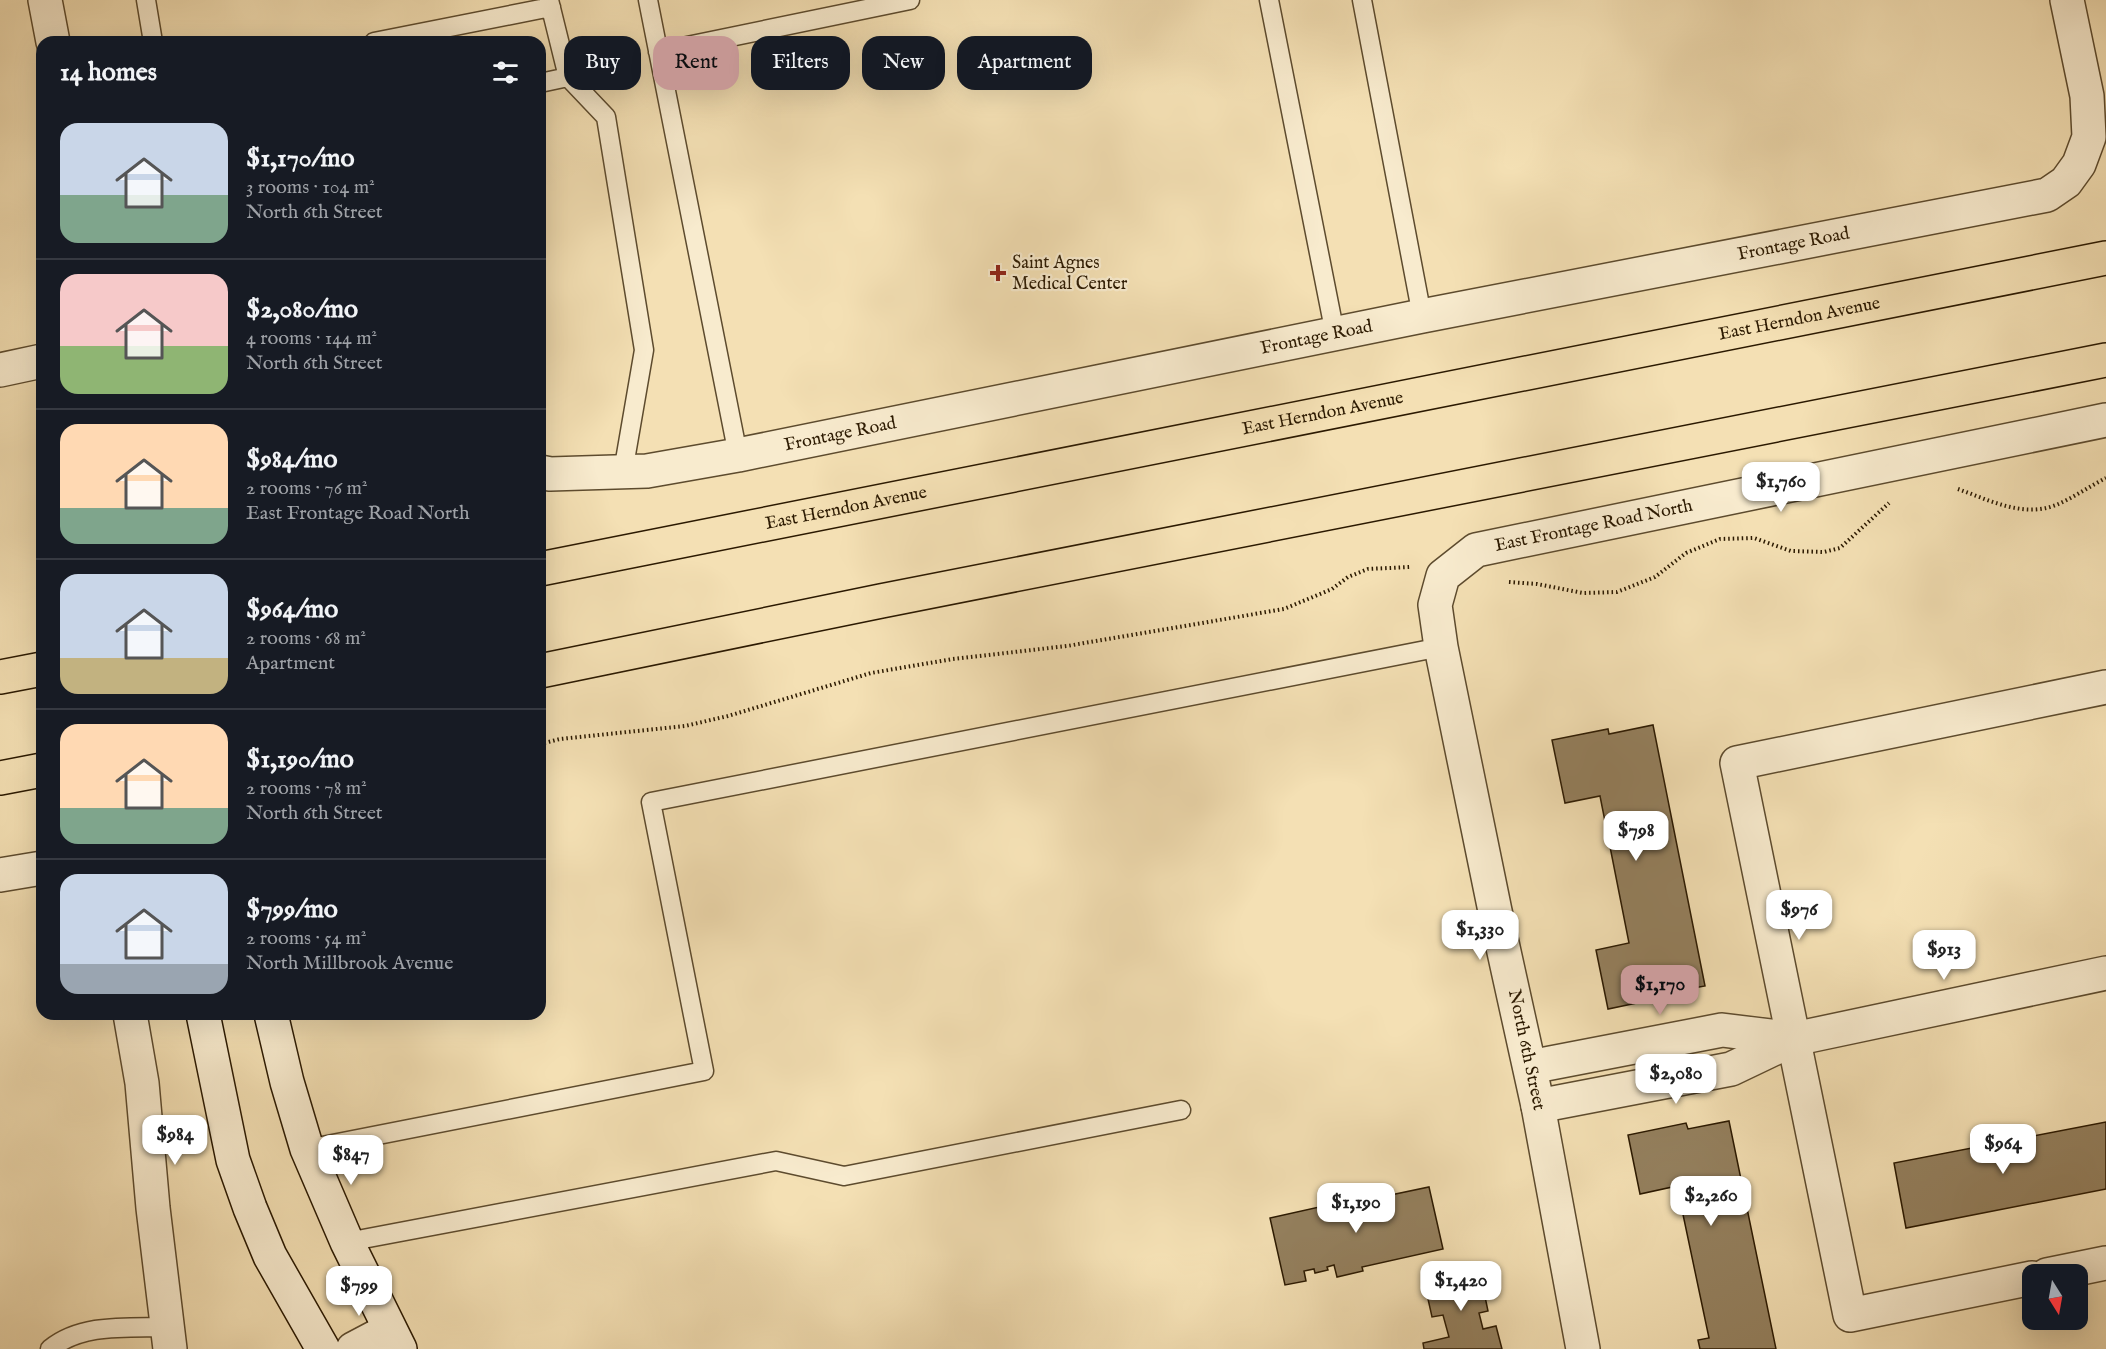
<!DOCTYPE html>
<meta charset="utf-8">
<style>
:root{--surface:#171b24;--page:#20242c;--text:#f1f3f6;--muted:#9ea1a6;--line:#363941;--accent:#c59692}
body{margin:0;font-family:"IM FELL English",serif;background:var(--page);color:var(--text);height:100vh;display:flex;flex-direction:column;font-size:22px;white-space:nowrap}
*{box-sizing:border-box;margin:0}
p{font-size:20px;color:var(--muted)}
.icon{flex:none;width:33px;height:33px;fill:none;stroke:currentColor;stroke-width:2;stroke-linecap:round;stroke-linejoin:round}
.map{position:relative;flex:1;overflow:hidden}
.side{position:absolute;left:36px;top:36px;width:510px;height:984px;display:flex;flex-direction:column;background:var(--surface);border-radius:18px;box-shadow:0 6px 24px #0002}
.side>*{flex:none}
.guide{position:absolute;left:564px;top:36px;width:570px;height:54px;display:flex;gap:12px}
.needle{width:39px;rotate:169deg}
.fabs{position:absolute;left:2022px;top:1264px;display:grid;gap:12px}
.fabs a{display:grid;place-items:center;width:66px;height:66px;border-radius:12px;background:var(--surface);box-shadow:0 6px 24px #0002;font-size:30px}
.price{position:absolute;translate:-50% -51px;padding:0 14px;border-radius:12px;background:#fff;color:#222;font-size:20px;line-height:39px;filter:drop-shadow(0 2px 3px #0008)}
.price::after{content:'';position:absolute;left:50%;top:36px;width:18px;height:14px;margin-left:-9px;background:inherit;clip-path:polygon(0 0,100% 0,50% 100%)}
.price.selected{background:var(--accent);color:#111}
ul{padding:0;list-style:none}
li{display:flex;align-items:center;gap:18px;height:150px;padding:0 24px}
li+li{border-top:2px solid var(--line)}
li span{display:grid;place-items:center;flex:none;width:168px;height:120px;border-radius:18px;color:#555}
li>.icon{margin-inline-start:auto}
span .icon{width:72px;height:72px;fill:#fffc;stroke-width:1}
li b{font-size:26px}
h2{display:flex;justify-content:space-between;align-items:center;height:72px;padding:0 24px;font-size:26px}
.pill{padding:0 21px;border-radius:18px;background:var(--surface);box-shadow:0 6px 24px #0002;font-size:21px;line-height:54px}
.pill.selected{background:var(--accent);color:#111}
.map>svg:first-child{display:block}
.building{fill:#94805e;stroke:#2b1901;stroke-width:1.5}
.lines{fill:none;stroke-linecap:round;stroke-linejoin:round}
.lane-casing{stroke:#5d4b2e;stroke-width:21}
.street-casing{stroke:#5d4b2e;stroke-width:36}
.secondary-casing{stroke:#2b1901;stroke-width:36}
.primary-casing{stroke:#2b1901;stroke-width:36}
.path{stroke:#2b1901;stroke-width:4;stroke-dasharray:1.5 3;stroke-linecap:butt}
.lane{stroke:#f8ebce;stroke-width:18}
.street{stroke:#f8ebce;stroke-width:33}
.secondary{stroke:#f8ebce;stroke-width:33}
.primary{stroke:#f4e0b4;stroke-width:33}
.poi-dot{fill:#8f2418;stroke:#f8ebce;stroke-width:2}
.labels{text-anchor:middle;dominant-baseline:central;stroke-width:4.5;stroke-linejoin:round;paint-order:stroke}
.street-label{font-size:18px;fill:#2b1901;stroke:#f8ebce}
.poi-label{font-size:18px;fill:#2b1901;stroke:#f8ebce;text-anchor:start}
</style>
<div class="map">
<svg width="2106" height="1349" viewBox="0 0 2106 1349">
<rect width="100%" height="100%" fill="#f4e0b4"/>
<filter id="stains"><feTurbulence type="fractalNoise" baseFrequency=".00333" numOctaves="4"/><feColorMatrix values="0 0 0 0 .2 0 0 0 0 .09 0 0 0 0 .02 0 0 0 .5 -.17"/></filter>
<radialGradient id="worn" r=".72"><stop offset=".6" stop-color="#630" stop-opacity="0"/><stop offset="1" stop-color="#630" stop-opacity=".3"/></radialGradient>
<path class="building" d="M 1653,725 L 1705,986 L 1661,994 L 1661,998 L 1608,1009 L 1596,950 L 1629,943 L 1600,796 L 1565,803 L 1552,740 L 1608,729 L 1609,734 Z
M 1729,1121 L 1776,1349 L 1700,1349 L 1698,1340 L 1709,1338 L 1677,1186 L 1640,1194 L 1628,1135 L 1686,1123 L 1688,1129 Z
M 2106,1122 L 2106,1189 L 1906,1228 L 1894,1163 Z
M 1429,1187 L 1443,1249 L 1362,1267 L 1363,1271 L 1337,1277 L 1334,1265 L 1327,1267 L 1328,1270 L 1315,1273 L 1314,1269 L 1304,1271 L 1306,1281 L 1285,1285 L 1270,1218 L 1346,1201 L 1348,1204 Z
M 1479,1268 L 1488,1311 L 1479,1313 L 1483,1329 L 1496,1326 L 1502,1349 L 1424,1349 L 1423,1343 L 1449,1337 L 1443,1315 L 1432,1317 L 1424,1281 Z"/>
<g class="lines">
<g class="lane-casing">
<path id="lane" d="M 146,0 L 153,42
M 549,0 L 568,77 L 606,117 L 644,350 L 623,472
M 648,0 L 738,455
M 1269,0 L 1335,334
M 1362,0 L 1422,316
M 374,42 L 551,7
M 658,52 L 910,0
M 540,83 L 568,77
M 307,1149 L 704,1071 L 651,802 L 1441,647
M 347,1242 L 776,1161 L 844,1176 L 1181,1110
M 50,1349 C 82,1323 127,1328 166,1327"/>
</g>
<g class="street-casing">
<g id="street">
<path d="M 45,0 L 53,42"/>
<path d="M 0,370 L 42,361"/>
<path id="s1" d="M 540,472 L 550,474 L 647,471 L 738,455 L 1422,316 L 2047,195 L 2066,182 L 2079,164 L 2089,137 L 2087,96 L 2067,0"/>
<path d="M 0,875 L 42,868"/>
<path d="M 130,1014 L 142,1083 L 153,1208 L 170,1349"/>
<path d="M 1530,1067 L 1722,1030 L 1794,1039"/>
<path d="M 1538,1106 L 1731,1069 L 1794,1039 L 2106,973"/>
<path d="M 2047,1275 L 2106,1263"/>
<path d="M 2032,1278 L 1850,1315 L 1737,763 L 2106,687"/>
<path d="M 353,1349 L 389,1330"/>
<path id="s2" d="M 1583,1349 L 1538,1106 L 1495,911 L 1441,647 L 1435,605 L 1443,576 L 1476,550 L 2106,420"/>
</g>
</g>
<g class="secondary-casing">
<path id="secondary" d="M 203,1014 L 233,1160 L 250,1208 L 270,1256 L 323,1349
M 271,1014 L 287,1082 L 307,1149 L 347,1242 L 400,1349"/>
</g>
<g class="primary-casing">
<g id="primary">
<path id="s3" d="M 540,569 L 2106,258"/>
<path d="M 540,671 L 881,601 L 2106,360"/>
<path d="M 0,677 L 42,669"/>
<path d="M 0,778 L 42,770"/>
</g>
</g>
<path class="path" d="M 1958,489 C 1989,500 2023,518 2056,505 C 2073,498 2090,486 2106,478
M 1509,582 L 1537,584 L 1583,593 L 1617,592 L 1655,577 L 1686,553 L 1720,539 L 1754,538 L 1791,551 L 1824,552 L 1840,548 L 1889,503
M 540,744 L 560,739 L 685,726 L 728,716 L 871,673 L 953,659 L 1067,646 L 1284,609 L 1332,589 L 1348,577 L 1368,569 L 1410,567"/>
<use href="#lane" class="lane"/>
<use href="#street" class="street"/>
<use href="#secondary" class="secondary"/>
<use href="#primary" class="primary"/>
</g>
<path class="poi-dot" d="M995 264h6v6h6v6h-6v6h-6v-6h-6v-6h6z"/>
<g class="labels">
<g class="street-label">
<text stroke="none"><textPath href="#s1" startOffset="1276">Frontage Road</textPath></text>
<text stroke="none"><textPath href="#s3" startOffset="1284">East Herndon Avenue</textPath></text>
<text stroke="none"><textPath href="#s1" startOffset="790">Frontage Road</textPath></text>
<text stroke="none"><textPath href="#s3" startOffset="798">East Herndon Avenue</textPath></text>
<text stroke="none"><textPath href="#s1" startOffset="304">Frontage Road</textPath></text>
<text stroke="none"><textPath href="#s3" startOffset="312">East Herndon Avenue</textPath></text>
<text stroke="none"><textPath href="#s2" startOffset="951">East Frontage Road North</textPath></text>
<text transform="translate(1526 1050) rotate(78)">North 6th Street</text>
</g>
<g class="poi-label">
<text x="1012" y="263">Saint Agnes<tspan x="1012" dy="21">Medical Center</tspan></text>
</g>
</g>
<rect width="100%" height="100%" filter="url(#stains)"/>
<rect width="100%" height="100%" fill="url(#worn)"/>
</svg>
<div class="fabs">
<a><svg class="needle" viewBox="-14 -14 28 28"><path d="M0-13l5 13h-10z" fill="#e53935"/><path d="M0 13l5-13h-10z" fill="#9ea1a6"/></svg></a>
</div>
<b class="price" style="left:1781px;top:513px">$1,760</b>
<b class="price" style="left:1636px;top:862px">$798</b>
<b class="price" style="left:1799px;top:941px">$976</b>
<b class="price" style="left:1480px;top:961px">$1,330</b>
<b class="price" style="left:1944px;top:981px">$913</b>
<b class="price selected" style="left:1660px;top:1016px">$1,170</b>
<b class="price" style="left:1676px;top:1105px">$2,080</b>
<b class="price" style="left:175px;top:1166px">$984</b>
<b class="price" style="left:2003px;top:1175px">$964</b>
<b class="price" style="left:351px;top:1186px">$847</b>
<b class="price" style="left:1711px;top:1227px">$2,260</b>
<b class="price" style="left:1356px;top:1234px">$1,190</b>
<b class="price" style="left:1461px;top:1312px">$1,420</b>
<b class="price" style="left:359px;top:1317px">$799</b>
<div class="guide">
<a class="pill">Buy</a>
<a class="pill selected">Rent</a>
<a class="pill">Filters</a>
<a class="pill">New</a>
<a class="pill">Apartment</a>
</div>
<section class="side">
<h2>14 homes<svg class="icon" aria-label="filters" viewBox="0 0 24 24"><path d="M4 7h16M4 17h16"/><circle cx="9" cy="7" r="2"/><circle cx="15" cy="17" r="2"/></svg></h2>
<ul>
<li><span style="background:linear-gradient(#c9d6e8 60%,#7fa58c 0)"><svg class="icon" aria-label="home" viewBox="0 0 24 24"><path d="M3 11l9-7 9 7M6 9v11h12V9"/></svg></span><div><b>$1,170/mo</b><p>3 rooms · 104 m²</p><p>North 6th Street</p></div></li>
<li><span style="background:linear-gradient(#f6c9c9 60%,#8fb573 0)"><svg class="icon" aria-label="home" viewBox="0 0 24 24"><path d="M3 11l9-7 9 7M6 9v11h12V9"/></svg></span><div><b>$2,080/mo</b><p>4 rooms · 144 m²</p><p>North 6th Street</p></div></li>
<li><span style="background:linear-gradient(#ffd9b3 70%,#7fa58c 0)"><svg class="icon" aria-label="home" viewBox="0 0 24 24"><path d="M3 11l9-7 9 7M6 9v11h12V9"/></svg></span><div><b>$984/mo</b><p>2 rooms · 76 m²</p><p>East Frontage Road North</p></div></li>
<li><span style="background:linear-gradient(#c9d6e8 70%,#c2b280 0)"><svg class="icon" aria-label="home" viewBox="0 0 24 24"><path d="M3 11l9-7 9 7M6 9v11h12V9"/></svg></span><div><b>$964/mo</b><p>2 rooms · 68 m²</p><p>Apartment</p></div></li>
<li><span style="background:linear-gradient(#ffd9b3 70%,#7fa58c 0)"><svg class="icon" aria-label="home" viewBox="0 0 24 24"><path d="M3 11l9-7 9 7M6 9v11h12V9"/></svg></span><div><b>$1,190/mo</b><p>2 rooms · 78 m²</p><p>North 6th Street</p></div></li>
<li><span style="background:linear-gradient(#c9d6e8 75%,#9aa5b1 0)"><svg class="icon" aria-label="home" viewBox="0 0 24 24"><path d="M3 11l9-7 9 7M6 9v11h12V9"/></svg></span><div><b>$799/mo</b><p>2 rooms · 54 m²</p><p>North Millbrook Avenue</p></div></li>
</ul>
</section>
</div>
